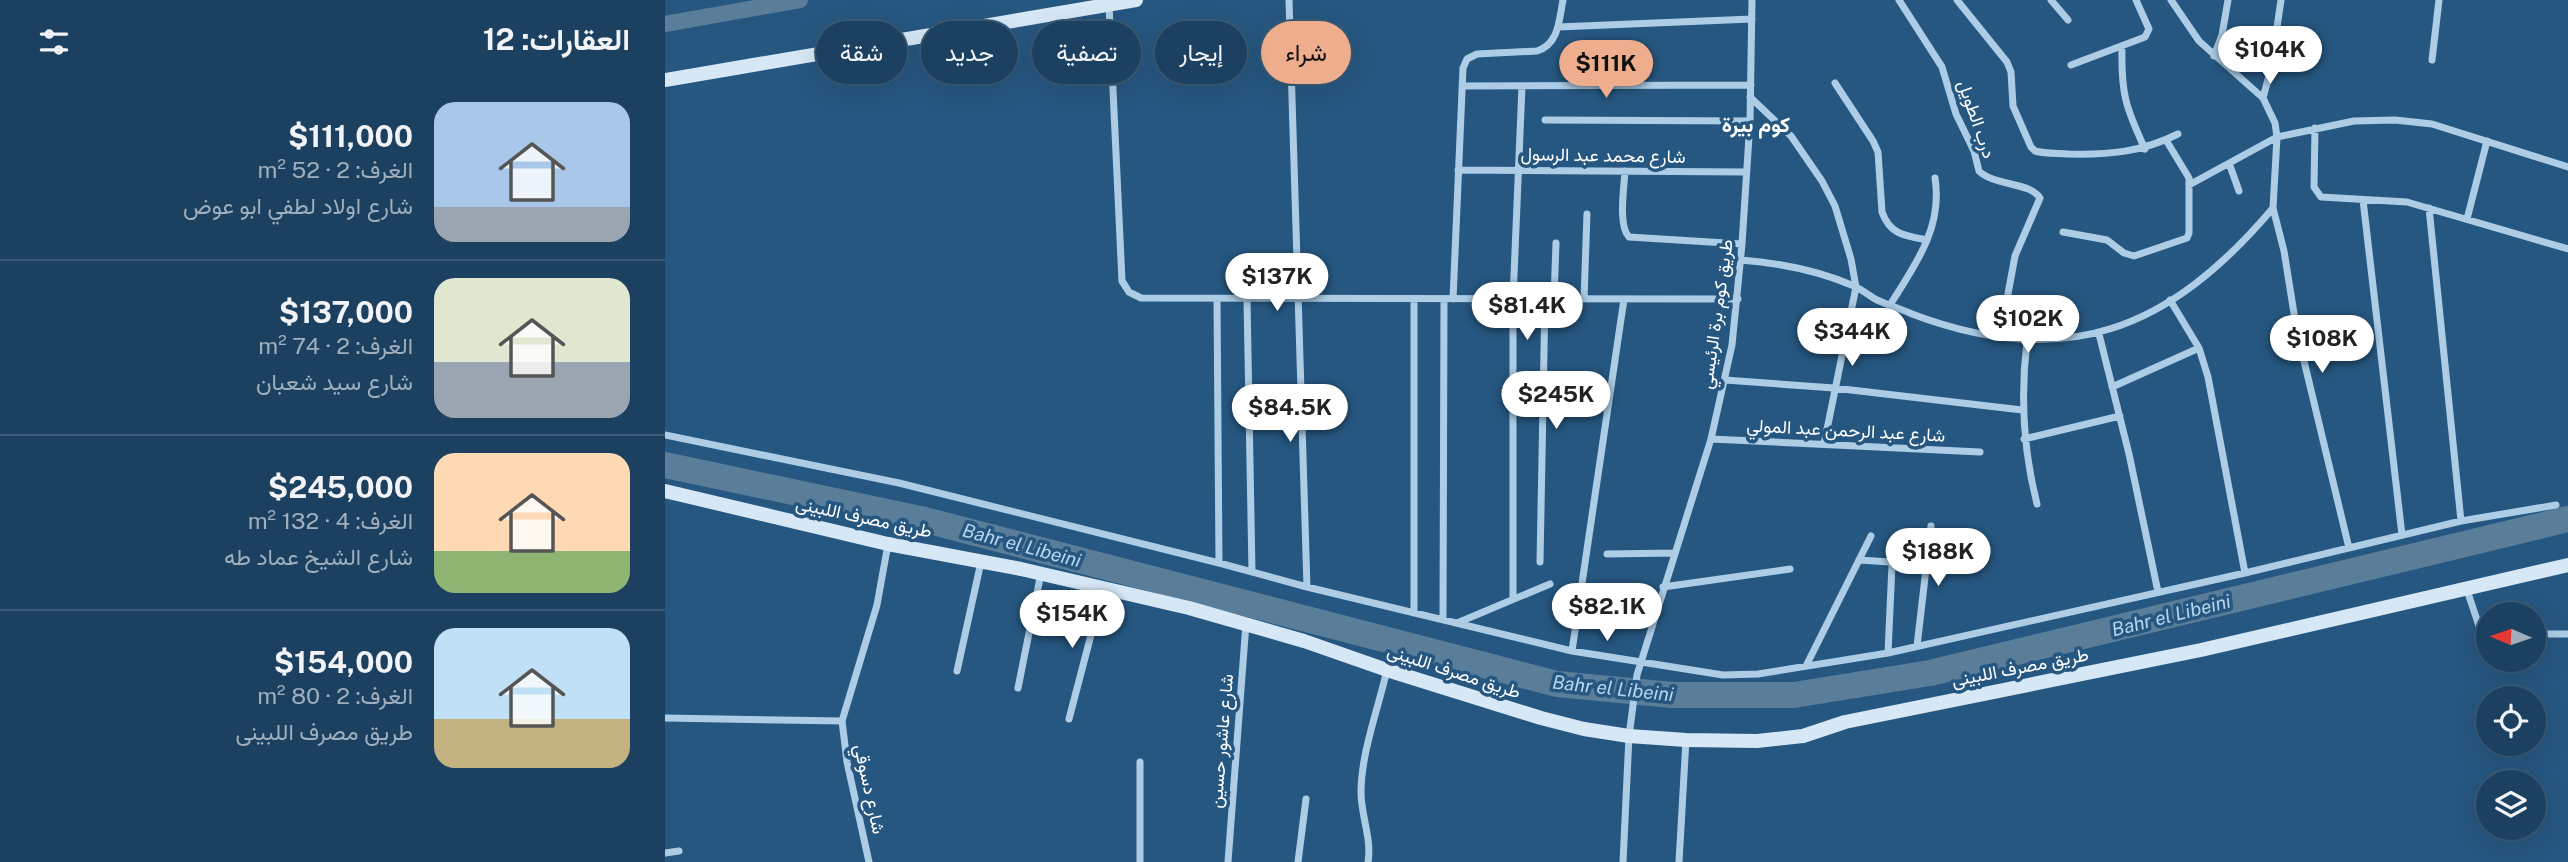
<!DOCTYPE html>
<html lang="ar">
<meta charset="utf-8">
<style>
:root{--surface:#1c4160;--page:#254866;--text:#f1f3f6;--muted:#a0afbd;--line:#3a5a75;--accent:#eead8d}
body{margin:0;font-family:"Public Sans",Vazirmatn,sans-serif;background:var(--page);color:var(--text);direction:rtl;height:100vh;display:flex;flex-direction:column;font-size:26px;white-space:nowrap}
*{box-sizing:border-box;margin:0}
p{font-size:23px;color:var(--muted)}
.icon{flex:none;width:38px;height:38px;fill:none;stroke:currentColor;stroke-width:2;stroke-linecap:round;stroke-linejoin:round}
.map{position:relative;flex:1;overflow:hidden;direction:ltr}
.details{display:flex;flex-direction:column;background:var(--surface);width:665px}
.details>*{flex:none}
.banner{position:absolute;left:21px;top:21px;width:665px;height:63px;direction:rtl;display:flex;gap:14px}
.needle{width:46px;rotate:272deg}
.tools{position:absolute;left:1811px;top:602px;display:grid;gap:14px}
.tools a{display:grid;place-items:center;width:70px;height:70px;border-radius:50%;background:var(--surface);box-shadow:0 7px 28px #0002,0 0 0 2px var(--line);font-size:35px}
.price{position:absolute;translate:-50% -60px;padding:0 16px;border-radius:24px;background:#fff;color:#222;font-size:23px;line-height:46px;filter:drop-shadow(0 2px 4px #0008)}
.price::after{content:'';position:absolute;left:50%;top:42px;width:21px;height:16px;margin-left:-10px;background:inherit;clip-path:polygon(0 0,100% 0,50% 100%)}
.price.active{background:var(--accent);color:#111}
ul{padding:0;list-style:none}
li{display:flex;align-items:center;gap:21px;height:175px;padding:0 35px}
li+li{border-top:2px solid var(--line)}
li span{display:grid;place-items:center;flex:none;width:196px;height:140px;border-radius:21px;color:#555}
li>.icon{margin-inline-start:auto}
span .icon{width:84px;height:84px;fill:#fffc;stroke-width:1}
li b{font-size:30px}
h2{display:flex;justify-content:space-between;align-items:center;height:84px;padding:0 35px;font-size:30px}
.tag{padding:0 24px;border-radius:32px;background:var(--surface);box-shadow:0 7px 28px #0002,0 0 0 2px var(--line);font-size:24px;line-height:63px}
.tag.active{background:var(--accent);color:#111}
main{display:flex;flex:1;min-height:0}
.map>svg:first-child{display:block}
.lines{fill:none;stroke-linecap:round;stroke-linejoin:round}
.canal{stroke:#5a7d99;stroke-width:16}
.river{stroke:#5a7d99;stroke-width:26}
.street{stroke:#adcde6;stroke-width:7}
.secondary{stroke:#d6e7f6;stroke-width:14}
.labels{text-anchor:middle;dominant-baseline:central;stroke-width:7;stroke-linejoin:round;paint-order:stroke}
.street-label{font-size:18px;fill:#fff;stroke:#265780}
.water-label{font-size:19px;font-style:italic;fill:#b8d7ee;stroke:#265780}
.quarter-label{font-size:21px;font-weight:bold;fill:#fff;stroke:#265780}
</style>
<main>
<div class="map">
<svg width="1903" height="862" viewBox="0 0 1903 862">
<rect width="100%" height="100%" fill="#265780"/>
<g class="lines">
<path class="canal" d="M 0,24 L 135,0"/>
<path class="river" d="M 0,465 L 260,520 L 892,684 L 1007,695 L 1129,695 L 1265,673 L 1903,519"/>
<path class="street" d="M 624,0 L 642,587
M 1234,0 L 1277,67 L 1291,114 L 1309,151 L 1314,171 C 1329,186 1365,182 1375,198 L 1350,256 L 1335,337
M 1292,0 L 1342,62 L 1346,72 L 1348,106 L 1366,147 L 1370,151 C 1381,154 1393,153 1404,154 C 1444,155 1477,152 1513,134
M 1386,0 L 1403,20
M 1506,0 L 1534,41 L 1598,98 L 1610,123 L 1612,137 L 1608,208 L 1619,251 L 1632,332 L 1684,548
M 444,5 L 457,281 L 464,292 L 476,298 L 1073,299
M 893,27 L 1087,19
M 1457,46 C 1456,93 1460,106 1480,149
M 1549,56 L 1557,35 L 1563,0
M 1767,60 L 1774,0
M 1406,65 L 1480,37 L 1484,29 L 1471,0
M 1170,83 L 1208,141 L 1213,152 L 1217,212 C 1225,235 1241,236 1262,240
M 797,86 L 1086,85
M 1085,97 L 1126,136 L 1157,181 L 1170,206 L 1186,259 L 1191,287 L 1159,444
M 1598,98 L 1606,68 L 1616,0
M 880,120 L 1085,121
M 1650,128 L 1649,187 L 1656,197 L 1742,202 L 1903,249
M 1564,163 L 1574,191
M 793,170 L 1081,172
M 960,171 C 959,188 953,226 964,237 L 1077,244
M 1524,185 L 1612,137 L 1689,121 L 1730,120 L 1767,124 L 1903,167
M 1698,200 L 1737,535
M 1764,208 L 1796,521
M 1802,219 L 1822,141
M 1398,232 L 1442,240 L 1459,253 L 1469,256 L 1522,238 L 1524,233 L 1524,178 L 1501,140
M 1076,260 C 1115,263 1154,271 1189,286 C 1198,290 1204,296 1212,300 C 1223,305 1235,309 1247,314 C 1400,372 1505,330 1608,208
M 552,299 L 554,563
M 582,299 L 587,572
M 749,299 L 749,613
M 788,299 L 798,68 L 802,59 L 812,54 L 872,51 C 894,44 894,20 898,0
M 889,299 L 891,243
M 919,299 L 922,214
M 1505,300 L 1534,348 L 1543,377 L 1580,573
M 1225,305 C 1250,265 1278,228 1270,178
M 1434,334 L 1464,454 L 1493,592
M 1362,341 C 1355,398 1358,449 1372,504
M 1060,380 L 1169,388 L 1357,410
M 1447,387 L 1534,348
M 0,435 L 234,483 L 554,563 L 642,587 L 907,651 L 1058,675 L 1093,674 L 1223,653 L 1580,573 L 1796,521 L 1891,505
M 1046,439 L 1315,452
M 1359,439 L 1455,416
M 942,554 L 1009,553
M 1194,560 L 1225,562 L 1227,565 L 1223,653
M 875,562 L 880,299
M 998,587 L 1125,569
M 1802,590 L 1814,626 L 1824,633
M 848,598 L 848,299 L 857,86
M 778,620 L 779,299
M 792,623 L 885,584
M 1869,634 L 1903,634
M 1252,646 L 1266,526
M 907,651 L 959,299
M 1141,666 L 1206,536
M 292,671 L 316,562
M 353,688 L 376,573
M 0,718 L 177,721
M 404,719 L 438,589
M 0,853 L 14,851
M 204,862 L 182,762 L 177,721 L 212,605 L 223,544
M 475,862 L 475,762
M 563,862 L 581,623
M 633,862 L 641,799
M 703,862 C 707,839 696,816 696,792 C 696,754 713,709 722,670
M 958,862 L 964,736 L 972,675 L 1046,439 L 1067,345 L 1077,244 L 1085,121 L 1087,0
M 1014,862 L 1021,740"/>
<path class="secondary" d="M 0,80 L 471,0
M 0,491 L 223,544 L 356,569 L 524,608 L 639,641 L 722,670 L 876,718 L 919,729 L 964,736 L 1021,740 L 1092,741 L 1138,736 L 1180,722 L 1536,650 L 1903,565"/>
</g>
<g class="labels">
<g class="street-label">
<text transform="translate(1312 119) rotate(71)">درب الطويل</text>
<text transform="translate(938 155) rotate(1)">شارع محمد عبد الرسول</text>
<text transform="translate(1051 314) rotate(-82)">طريق كوم برة الرئيسي</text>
<text transform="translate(1181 430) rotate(3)">شارع عبد الرحمن عبد المولي</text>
<text transform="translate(199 517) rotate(12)">طريق مصرف اللبينى</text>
<text transform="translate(1355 667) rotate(-11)">طريق مصرف اللبينى</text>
<text transform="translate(789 671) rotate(18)">طريق مصرف اللبينى</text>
<text transform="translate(556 741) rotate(-85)">شارع عاشور حسين</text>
<text transform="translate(205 789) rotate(78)">شارع دسوقي</text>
</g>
<g class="water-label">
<text transform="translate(357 545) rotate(15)">Bahr el Libeini</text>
<text transform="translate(1506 615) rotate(-14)">Bahr el Libeini</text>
<text transform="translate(948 688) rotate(6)">Bahr el Libeini</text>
</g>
<g class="quarter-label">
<text x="1091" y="124">كوم بيرة</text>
</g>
</g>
</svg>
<div class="tools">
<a><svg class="needle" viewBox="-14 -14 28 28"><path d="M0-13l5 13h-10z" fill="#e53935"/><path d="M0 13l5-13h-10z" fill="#a0afbd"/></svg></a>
<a><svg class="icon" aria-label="locate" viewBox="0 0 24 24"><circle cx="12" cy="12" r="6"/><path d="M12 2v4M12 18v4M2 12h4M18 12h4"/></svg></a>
<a><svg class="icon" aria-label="layers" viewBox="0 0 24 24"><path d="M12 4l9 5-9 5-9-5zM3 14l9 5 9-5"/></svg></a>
</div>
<b class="price" style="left:1605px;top:86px">$104K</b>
<b class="price active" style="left:941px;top:100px">$111K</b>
<b class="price" style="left:612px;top:313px">$137K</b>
<b class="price" style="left:862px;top:342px">$81.4K</b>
<b class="price" style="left:1363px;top:355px">$102K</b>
<b class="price" style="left:1187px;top:368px">$344K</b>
<b class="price" style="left:1657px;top:375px">$108K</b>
<b class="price" style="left:891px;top:431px">$245K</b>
<b class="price" style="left:625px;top:444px">$84.5K</b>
<b class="price" style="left:1273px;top:588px">$188K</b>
<b class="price" style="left:942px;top:643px">$82.1K</b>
<b class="price" style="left:407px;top:650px">$154K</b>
<div class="banner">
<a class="tag active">شراء</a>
<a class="tag">إيجار</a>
<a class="tag">تصفية</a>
<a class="tag">جديد</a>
<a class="tag">شقة</a>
</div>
</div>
<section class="details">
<h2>العقارات: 12<svg class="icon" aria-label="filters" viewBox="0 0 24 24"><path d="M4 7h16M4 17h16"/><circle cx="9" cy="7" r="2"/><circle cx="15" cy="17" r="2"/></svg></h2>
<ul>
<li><span style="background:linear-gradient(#a9c7e8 75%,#9aa5b1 0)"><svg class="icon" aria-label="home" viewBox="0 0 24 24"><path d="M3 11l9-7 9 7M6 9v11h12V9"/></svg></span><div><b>$111,000</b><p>الغرف: 2 · 52 m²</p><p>شارع اولاد لطفي ابو عوض</p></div></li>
<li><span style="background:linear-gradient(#dfe7d0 60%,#9aa5b1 0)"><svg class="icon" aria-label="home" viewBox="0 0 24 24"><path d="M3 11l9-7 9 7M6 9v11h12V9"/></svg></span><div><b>$137,000</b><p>الغرف: 2 · 74 m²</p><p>شارع سيد شعبان</p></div></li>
<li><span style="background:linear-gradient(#ffd9b3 70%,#8fb573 0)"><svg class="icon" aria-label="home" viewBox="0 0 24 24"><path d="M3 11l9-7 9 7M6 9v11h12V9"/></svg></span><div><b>$245,000</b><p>الغرف: 4 · 132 m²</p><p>شارع الشيخ عماد طه</p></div></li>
<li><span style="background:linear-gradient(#bfe0f5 65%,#c2b280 0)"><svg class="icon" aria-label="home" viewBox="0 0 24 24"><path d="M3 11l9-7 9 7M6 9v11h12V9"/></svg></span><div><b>$154,000</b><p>الغرف: 2 · 80 m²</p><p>طريق مصرف اللبينى</p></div></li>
</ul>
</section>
</main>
